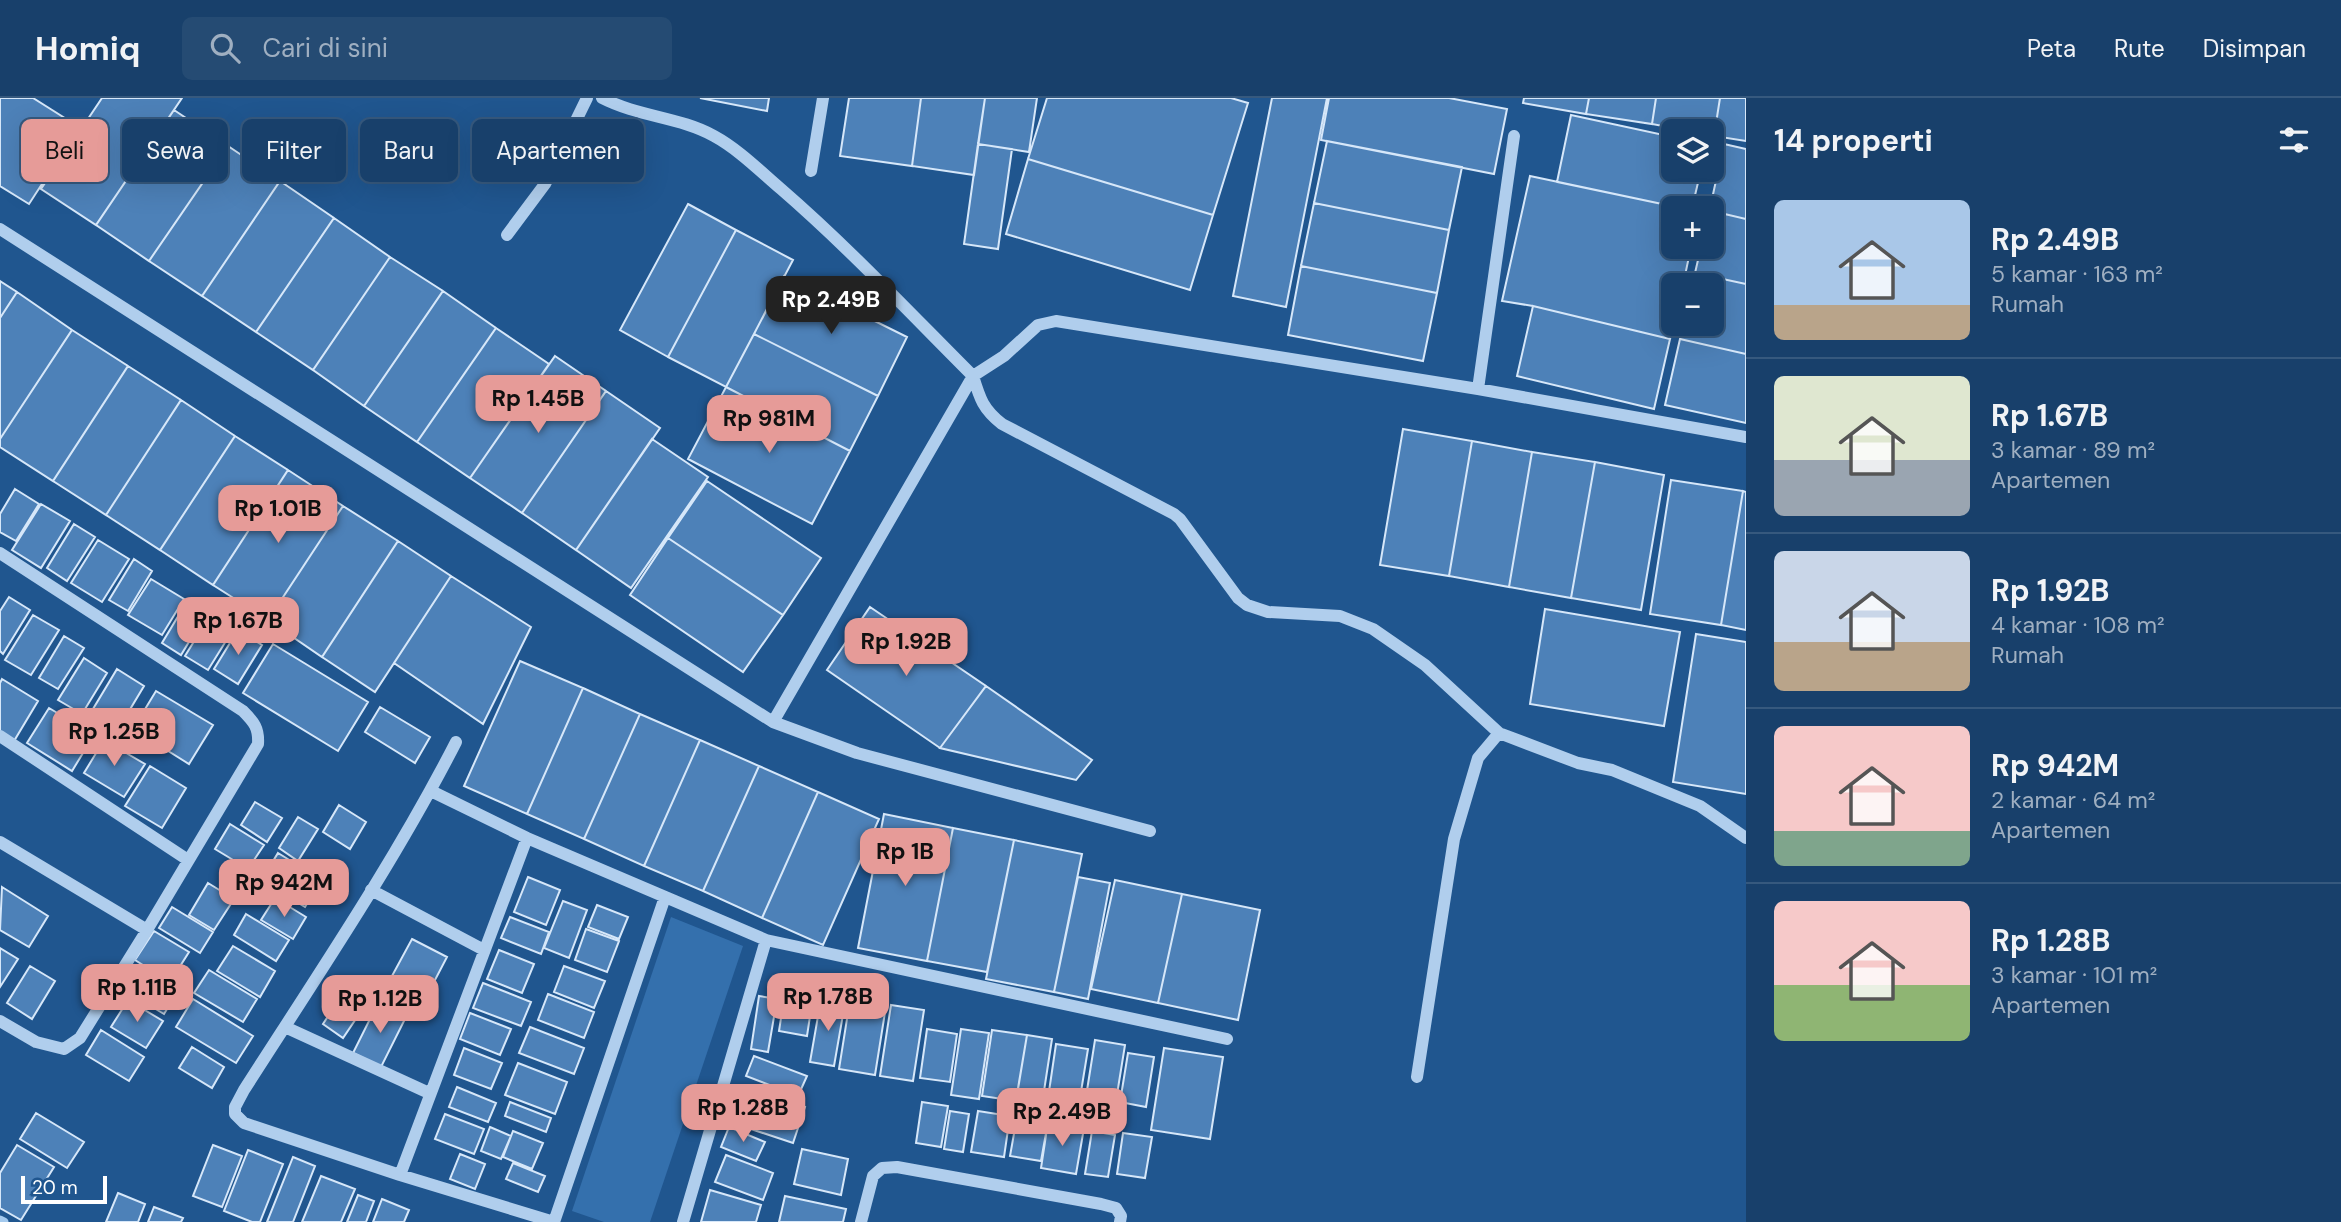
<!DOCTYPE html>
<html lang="id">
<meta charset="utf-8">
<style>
:root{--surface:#18406b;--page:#254b73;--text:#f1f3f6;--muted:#9fafc1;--line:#36597e;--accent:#e69b98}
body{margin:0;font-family:"DM Sans",sans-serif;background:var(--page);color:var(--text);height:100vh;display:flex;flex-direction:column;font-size:26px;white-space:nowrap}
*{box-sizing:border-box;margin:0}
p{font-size:23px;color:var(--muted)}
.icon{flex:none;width:38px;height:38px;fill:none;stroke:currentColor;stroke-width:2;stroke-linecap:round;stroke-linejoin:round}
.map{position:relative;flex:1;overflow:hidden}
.side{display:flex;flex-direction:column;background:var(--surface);width:595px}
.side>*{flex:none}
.hud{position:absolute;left:21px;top:21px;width:665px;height:63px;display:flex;gap:14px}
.buttons{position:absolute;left:1661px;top:21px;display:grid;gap:14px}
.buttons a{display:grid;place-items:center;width:63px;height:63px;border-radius:10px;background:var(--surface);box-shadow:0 7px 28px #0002,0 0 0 2px var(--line);font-size:35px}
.scale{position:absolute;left:21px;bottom:18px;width:86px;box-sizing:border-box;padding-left:7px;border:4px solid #fff;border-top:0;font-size:19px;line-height:24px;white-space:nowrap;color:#fff;-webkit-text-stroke:5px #20568f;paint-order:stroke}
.price{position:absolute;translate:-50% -60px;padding:0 16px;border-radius:14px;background:var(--accent);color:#111;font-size:23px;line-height:46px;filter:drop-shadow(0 2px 4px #0008)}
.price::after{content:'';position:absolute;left:50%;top:42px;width:21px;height:16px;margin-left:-10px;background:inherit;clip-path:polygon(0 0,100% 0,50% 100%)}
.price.current{background:#222;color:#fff}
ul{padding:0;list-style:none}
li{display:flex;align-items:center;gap:21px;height:175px;padding:0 28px}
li+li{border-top:2px solid var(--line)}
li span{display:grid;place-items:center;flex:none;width:196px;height:140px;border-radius:10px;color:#555}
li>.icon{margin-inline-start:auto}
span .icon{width:84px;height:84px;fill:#fffc;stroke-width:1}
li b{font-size:30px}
h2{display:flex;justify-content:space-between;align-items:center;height:84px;padding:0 28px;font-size:30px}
.tag{padding:0 24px;border-radius:10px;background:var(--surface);box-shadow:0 7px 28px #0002,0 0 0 2px var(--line);font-size:24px;line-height:63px}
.tag.current{background:var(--accent);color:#111}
header{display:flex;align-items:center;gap:42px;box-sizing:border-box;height:98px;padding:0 35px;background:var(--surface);border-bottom:2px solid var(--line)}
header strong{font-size:33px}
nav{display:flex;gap:38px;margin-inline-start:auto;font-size:24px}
.search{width:490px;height:63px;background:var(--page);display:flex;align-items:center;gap:18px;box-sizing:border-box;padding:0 24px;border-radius:10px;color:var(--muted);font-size:26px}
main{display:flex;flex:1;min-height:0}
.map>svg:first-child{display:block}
.green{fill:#3470ad}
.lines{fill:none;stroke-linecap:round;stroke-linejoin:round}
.stream{stroke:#a4caee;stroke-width:9}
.building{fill:#4d81b8;stroke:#d6e7f9;stroke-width:2}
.minor{stroke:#b0ceed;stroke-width:12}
</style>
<header>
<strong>Homiq</strong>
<div class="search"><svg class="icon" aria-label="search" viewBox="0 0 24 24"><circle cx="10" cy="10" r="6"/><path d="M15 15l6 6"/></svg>Cari di sini</div>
<nav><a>Peta</a><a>Rute</a><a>Disimpan</a></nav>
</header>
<main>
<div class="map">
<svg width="1746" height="1124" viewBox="0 0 1746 1124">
<rect width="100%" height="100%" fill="#20568f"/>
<path class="green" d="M 671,819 L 743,848 L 650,1124 L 604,1124 L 572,1113 Z"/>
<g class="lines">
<path class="stream" d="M 0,1122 L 4,1124"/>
</g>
<path class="building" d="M 0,0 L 33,0 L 79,29 L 29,106 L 0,88 Z
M 102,0 L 182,0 L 96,127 L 41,91 Z
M 700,0 L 769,0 L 767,13 Z
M 849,0 L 921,0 L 912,68 L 840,58 Z
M 921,0 L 985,0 L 974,77 L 912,68 Z
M 985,0 L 1037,0 L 1029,54 L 978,46 Z
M 1047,0 L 1231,0 L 1248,5 L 1213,117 L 1028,61 Z
M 1272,0 L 1327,0 L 1286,209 L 1233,198 Z
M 1329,0 L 1449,0 L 1507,11 L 1494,76 L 1321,42 Z
M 1524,0 L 1589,0 L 1586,16 L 1523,5 Z
M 1589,0 L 1656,0 L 1652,26 L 1586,16 Z
M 1656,0 L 1720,0 L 1714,38 L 1712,37 L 1712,33 L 1689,33 L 1652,26 Z
M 1720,0 L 1746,0 L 1746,43 L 1714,38 Z
M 174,12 L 228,48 L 149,163 L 96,127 Z
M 1571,17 L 1673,39 L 1673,72 L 1701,72 L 1692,110 L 1681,110 L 1557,84 Z
M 1327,43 L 1462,69 L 1449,132 L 1314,105 Z
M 978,46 L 1012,51 L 998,151 L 964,146 Z
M 1724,46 L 1746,51 L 1746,121 L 1712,113 L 1710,110 Z
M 228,48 L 280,83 L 202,198 L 149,163 Z
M 1028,61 L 1213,117 L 1190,192 L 1006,136 Z
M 1530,78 L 1681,110 L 1673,110 L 1673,149 L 1691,149 L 1683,187 L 1673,187 L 1674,226 L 1670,241 L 1533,208 L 1502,203 Z
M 280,83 L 334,120 L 256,234 L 202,198 Z
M 1314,105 L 1449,132 L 1437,195 L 1301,168 Z
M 688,106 L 736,132 L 668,259 L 620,232 Z
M 1712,113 L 1746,121 L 1746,186 L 1695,175 L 1701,149 L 1712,149 Z
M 334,120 L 390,159 L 313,272 L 256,234 Z
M 736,132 L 793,162 L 726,289 L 668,259 Z
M 390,159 L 443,193 L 364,308 L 313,272 Z
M 1301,168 L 1437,195 L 1423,263 L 1288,237 Z
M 1695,175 L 1746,186 L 1746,256 L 1680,241 L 1683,226 L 1712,226 L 1712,187 L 1692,187 Z
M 784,178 L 907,239 L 878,298 L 754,236 Z
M 0,183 L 17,194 L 0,220 Z
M 443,193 L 496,230 L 417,344 L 364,308 Z
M 17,194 L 72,232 L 0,341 L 0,220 Z
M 1533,208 L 1670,241 L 1654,311 L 1517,278 Z
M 496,230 L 549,266 L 470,380 L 417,344 Z
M 72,232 L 128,268 L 53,383 L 0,349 L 0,341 Z
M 754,236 L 878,298 L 850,353 L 726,289 Z
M 1680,241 L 1746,256 L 1746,325 L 1665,307 Z
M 555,258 L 606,293 L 522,415 L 470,380 Z
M 128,268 L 181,302 L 106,417 L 53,383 Z
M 726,289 L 850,353 L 812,426 L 688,361 Z
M 606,293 L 660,330 L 576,452 L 522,415 Z
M 181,302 L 235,338 L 160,452 L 106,417 Z
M 1403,331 L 1472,343 L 1449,478 L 1380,467 Z
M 235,338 L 288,372 L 213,487 L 160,452 Z
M 652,341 L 708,379 L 631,490 L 576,452 Z
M 1472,343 L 1532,354 L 1509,489 L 1449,478 Z
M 1532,354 L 1595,364 L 1571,500 L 1509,489 Z
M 1595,364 L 1664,377 L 1641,512 L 1571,500 Z
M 288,372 L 343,408 L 268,522 L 213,487 Z
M 1671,382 L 1743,393 L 1721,527 L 1650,516 Z
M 707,383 L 821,460 L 783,517 L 668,440 Z
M 15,391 L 39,406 L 16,443 L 0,434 L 0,416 Z
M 1743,393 L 1746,394 L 1746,532 L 1721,527 Z
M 41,406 L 70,423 L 41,470 L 12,452 Z
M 343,408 L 398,443 L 322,559 L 268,522 Z
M 74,426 L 95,439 L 67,483 L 47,470 Z
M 668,440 L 783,517 L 743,574 L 630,497 Z
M 98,442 L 129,461 L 102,504 L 71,485 Z
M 398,443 L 451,478 L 375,594 L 322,559 Z
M 134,461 L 152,473 L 128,513 L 109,502 Z
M 451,478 L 531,529 L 483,626 L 394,565 Z
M 151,481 L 184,501 L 162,537 L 128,517 Z
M 9,499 L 30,512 L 3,556 L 0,553 L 0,513 Z
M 188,502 L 207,514 L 181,557 L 162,545 Z
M 870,509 L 986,588 L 940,650 L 827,572 Z
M 1545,511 L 1680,534 L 1664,628 L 1530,606 Z
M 211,516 L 234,530 L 208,572 L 185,558 Z
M 33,517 L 59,532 L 31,577 L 5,562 Z
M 238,532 L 262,547 L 238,586 L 214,571 Z
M 1696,536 L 1746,544 L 1746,696 L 1673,684 Z
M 64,538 L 84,550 L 58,591 L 39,580 Z
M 273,546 L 368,604 L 338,653 L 243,595 Z
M 84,560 L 107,575 L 82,616 L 58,602 Z
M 520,563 L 583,590 L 527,716 L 464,688 Z
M 117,571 L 144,588 L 117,633 L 90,616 Z
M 2,581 L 38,603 L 14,643 L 0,634 L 0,585 Z
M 986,588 L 1092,662 L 1076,682 L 940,650 Z
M 583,590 L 640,616 L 584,741 L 527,716 Z
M 156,593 L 213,627 L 189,666 L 133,631 Z
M 380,609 L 430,639 L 415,665 L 365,634 Z
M 49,610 L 94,637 L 72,673 L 27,645 Z
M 640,616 L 700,642 L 644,768 L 584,741 Z
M 104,642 L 145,666 L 124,699 L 84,675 Z
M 700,642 L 759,668 L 703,793 L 644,768 Z
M 150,668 L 186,690 L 162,730 L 125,708 Z
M 759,668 L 818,694 L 762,820 L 703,793 Z
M 818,694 L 879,721 L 823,847 L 762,820 Z
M 255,704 L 282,720 L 267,744 L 241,727 Z
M 339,707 L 366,724 L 350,751 L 323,734 Z
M 884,716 L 953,730 L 927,863 L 858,850 Z
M 298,719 L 318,731 L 298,763 L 279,750 Z
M 230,726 L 264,747 L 248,771 L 215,751 Z
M 953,730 L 1014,742 L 987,874 L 927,863 Z
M 1014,742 L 1082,756 L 1054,894 L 986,881 Z
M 278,755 L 322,782 L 305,809 L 261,783 Z
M 528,779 L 560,792 L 546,827 L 514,814 Z
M 1078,779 L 1110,785 L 1088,901 L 1054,894 Z
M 1115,782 L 1182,796 L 1158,905 L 1091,891 Z
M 208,785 L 234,801 L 214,832 L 189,817 Z
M 2,789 L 48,818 L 29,849 L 0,832 Z
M 1182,796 L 1260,812 L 1238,922 L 1158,905 Z
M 275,800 L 306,819 L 293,841 L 261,822 Z
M 563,803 L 587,812 L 569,860 L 544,850 Z
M 597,807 L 628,819 L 619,841 L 588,829 Z
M 172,809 L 213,834 L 200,855 L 159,830 Z
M 246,816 L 289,842 L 276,863 L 234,837 Z
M 510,819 L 549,834 L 541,856 L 501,840 Z
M 586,831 L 619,843 L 607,874 L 575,862 Z
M 154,833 L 189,854 L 170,884 L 135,862 Z
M 412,841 L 447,859 L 422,907 L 386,889 Z
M 233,848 L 275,873 L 260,899 L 217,873 Z
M 0,850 L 18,861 L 0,889 Z
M 499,852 L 534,866 L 522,895 L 487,881 Z
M 30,868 L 55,883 L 32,921 L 7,905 Z
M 564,868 L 605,883 L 594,910 L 554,894 Z
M 140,872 L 177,895 L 164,916 L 127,894 Z
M 209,872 L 257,901 L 243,924 L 194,895 Z
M 483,885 L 531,904 L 521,928 L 473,910 Z
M 349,886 L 370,900 L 343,940 L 323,926 Z
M 786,888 L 814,892 L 807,938 L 779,933 Z
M 548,896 L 594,914 L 584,940 L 538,922 Z
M 759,898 L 777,901 L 768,954 L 751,951 Z
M 193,901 L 253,938 L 236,965 L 176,929 Z
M 821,901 L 845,905 L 834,968 L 810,964 Z
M 128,902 L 163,923 L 146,950 L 111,929 Z
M 850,902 L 886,908 L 875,977 L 839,971 Z
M 378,905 L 406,919 L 381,969 L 353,955 Z
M 891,907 L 924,912 L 913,983 L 880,978 Z
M 470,915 L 511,931 L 500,957 L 460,941 Z
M 530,929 L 584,950 L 574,976 L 519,955 Z
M 927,931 L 957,936 L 950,984 L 920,980 Z
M 961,931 L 989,935 L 979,1001 L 951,997 Z
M 101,932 L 144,959 L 129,983 L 86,957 Z
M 992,932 L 1027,937 L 1016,1003 L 982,998 Z
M 1027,937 L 1052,941 L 1042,1006 L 1016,1002 Z
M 1095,942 L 1125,947 L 1115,1009 L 1085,1005 Z
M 1056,946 L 1088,951 L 1078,1012 L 1047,1007 Z
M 192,949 L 224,969 L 212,990 L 179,970 Z
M 464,950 L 502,965 L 491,991 L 454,977 Z
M 1164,950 L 1223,959 L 1210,1041 L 1151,1032 Z
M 1128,955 L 1154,959 L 1146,1009 L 1120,1004 Z
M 754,958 L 807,978 L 798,998 L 746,978 Z
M 518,965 L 567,984 L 555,1016 L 505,997 Z
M 457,989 L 496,1005 L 488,1024 L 449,1009 Z
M 745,990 L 805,1009 L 793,1045 L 733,1025 Z
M 510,1004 L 551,1020 L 546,1034 L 505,1018 Z
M 922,1004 L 948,1008 L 941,1049 L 916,1045 Z
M 950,1013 L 969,1016 L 963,1054 L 944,1051 Z
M 978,1013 L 1010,1018 L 1004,1059 L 971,1054 Z
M 36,1015 L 84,1044 L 67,1070 L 20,1041 Z
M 445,1016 L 484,1031 L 474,1056 L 435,1041 Z
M 1017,1019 L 1048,1024 L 1041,1063 L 1010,1058 Z
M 1048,1024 L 1084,1030 L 1076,1076 L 1041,1070 Z
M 490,1029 L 511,1038 L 501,1061 L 481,1053 Z
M 729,1029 L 765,1044 L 756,1063 L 721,1049 Z
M 513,1033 L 543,1045 L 532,1071 L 503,1059 Z
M 1092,1033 L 1115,1037 L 1108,1079 L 1085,1076 Z
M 1123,1035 L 1152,1039 L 1145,1080 L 1117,1076 Z
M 17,1047 L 54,1069 L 21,1122 L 0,1110 L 0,1075 Z
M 213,1047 L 242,1058 L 222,1109 L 193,1098 Z
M 802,1051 L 848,1061 L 841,1097 L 794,1086 Z
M 248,1052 L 283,1066 L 260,1124 L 252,1124 L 224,1113 Z
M 460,1056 L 485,1066 L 475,1091 L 450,1081 Z
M 726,1057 L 773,1075 L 763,1102 L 715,1084 Z
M 293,1059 L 315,1068 L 293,1124 L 267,1124 Z
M 513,1065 L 545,1078 L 538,1094 L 506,1081 Z
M 321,1078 L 355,1091 L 341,1124 L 302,1124 Z
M 710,1092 L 761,1107 L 756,1124 L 701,1124 Z
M 118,1095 L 145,1106 L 138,1124 L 106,1124 Z
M 358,1097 L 374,1103 L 366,1124 L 347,1124 Z
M 785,1098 L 846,1111 L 843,1124 L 779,1124 Z
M 382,1101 L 409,1112 L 404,1124 L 373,1124 Z
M 154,1109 L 183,1120 L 181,1124 L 148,1124 Z"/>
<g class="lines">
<path class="minor" d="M 602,0 C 639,19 680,19 714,38 C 738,51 760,73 781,91 C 848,149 910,215 973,278 L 1004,258 L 1038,227 L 1056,223 L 1478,291 L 1746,339
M 811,73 L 823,0
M 0,131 L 773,624 L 973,278
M 507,137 L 545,86 L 587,0
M 973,278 C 980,301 983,311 1002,326 L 1174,416 L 1180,421 L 1238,500 L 1247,507 L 1268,514 L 1340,518 L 1373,531 L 1425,567 L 1499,635 L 1578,665 L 1612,672 L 1700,708 L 1746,740
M 1478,291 L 1514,38
M 0,455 L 243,613 C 254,624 259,630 258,646 L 147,832 L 80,940 L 64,951 L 36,944 L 0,923
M 773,624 L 857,655 L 1150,733
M 0,638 L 188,762
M 456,644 C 394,765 317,878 244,992 L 235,1009 L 235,1016 L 244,1025 L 400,1077 L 554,1124
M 431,693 L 527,740 L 766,842 L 1227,941
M 0,744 L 147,832
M 371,792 L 484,852
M 285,929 L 429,995
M 1417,979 L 1454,741 L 1478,660 L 1499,635
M 400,1077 L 527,740
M 554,1124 L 665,799
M 683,1124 L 766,842
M 861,1124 L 873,1078 L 882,1070 L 897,1069 L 1101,1106 L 1116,1110 L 1121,1118 L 1120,1124"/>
</g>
</svg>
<div class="buttons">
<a><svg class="icon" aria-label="layers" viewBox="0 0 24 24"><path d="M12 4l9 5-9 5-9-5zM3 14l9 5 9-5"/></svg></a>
<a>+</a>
<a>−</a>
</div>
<div class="scale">20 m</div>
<b class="price current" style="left:831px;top:238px">Rp 2.49B</b>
<b class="price" style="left:538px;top:337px">Rp 1.45B</b>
<b class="price" style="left:769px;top:357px">Rp 981M</b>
<b class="price" style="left:278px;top:447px">Rp 1.01B</b>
<b class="price" style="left:238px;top:559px">Rp 1.67B</b>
<b class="price" style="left:906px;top:580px">Rp 1.92B</b>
<b class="price" style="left:114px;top:670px">Rp 1.25B</b>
<b class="price" style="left:905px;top:790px">Rp 1B</b>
<b class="price" style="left:284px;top:821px">Rp 942M</b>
<b class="price" style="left:137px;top:926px">Rp 1.11B</b>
<b class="price" style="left:828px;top:935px">Rp 1.78B</b>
<b class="price" style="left:380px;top:937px">Rp 1.12B</b>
<b class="price" style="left:743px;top:1046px">Rp 1.28B</b>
<b class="price" style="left:1062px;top:1050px">Rp 2.49B</b>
<div class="hud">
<a class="tag current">Beli</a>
<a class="tag">Sewa</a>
<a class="tag">Filter</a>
<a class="tag">Baru</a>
<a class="tag">Apartemen</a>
</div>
</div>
<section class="side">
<h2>14 properti<svg class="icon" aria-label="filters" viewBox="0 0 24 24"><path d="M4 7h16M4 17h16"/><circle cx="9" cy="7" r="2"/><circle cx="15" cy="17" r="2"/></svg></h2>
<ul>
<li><span style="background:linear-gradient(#a9c7e8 75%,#b9a48a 0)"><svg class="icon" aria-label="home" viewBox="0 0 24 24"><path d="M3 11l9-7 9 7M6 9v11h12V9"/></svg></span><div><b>Rp 2.49B</b><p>5 kamar · 163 m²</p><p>Rumah</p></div></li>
<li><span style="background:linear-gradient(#dfe7d0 60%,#9aa5b1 0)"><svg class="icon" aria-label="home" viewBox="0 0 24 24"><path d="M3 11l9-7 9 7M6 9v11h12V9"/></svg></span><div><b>Rp 1.67B</b><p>3 kamar · 89 m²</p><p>Apartemen</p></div></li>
<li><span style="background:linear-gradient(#c9d6e8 65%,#b9a48a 0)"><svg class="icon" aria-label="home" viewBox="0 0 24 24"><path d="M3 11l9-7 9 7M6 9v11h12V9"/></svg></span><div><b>Rp 1.92B</b><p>4 kamar · 108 m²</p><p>Rumah</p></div></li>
<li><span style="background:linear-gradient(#f6c9c9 75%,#7fa58c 0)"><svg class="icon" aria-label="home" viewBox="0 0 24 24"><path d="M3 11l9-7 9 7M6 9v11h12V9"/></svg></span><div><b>Rp 942M</b><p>2 kamar · 64 m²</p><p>Apartemen</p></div></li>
<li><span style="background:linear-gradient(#f6c9c9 60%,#8fb573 0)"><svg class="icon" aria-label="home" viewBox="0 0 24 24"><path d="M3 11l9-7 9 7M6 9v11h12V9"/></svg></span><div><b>Rp 1.28B</b><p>3 kamar · 101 m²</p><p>Apartemen</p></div></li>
</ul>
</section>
</main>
